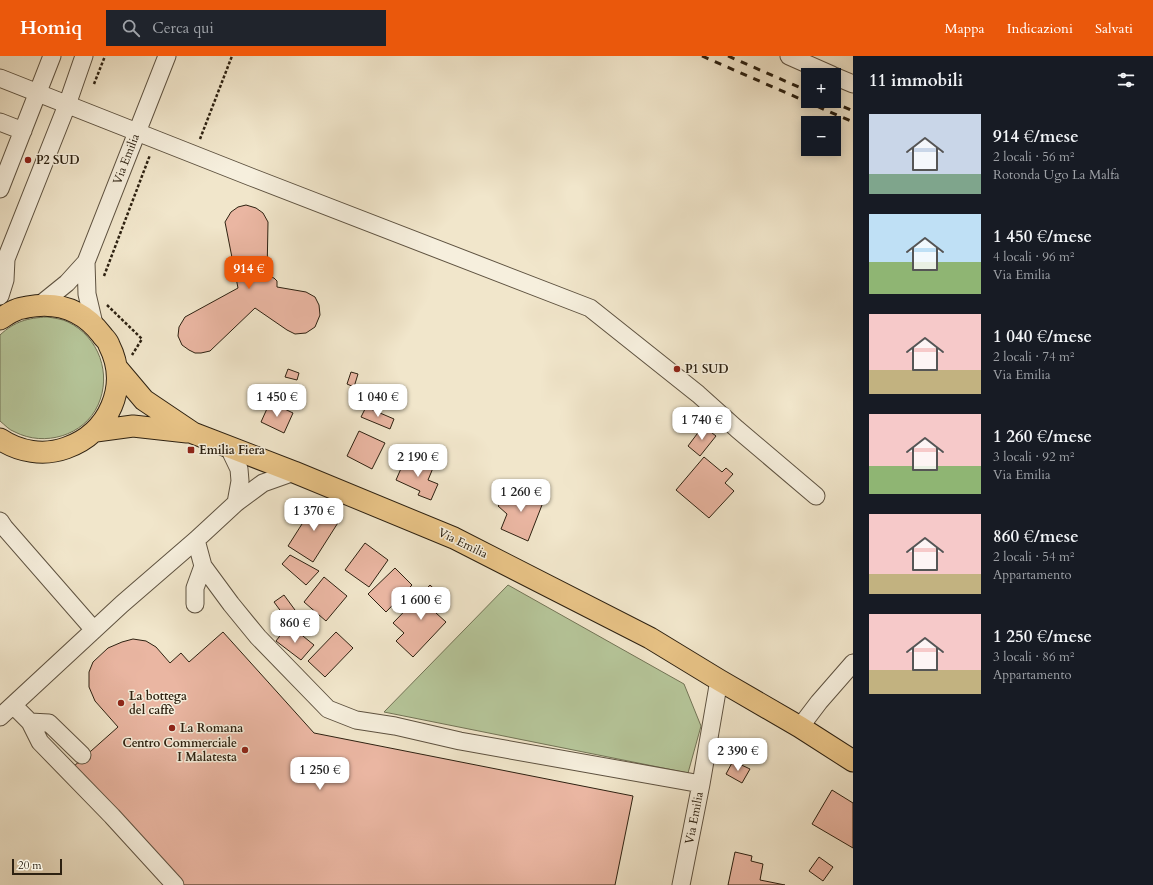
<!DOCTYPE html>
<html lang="it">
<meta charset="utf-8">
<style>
:root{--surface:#171b24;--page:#20242c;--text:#f1f3f6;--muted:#9ea1a6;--accent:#ea580c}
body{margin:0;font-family:Cardo,serif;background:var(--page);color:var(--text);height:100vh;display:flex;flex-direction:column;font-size:15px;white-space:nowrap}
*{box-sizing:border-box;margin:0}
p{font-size:13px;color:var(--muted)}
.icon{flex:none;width:22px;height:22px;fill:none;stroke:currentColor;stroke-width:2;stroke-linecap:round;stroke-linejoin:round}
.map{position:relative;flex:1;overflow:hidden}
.drawer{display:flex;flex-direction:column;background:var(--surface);width:300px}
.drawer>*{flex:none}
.fabs{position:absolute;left:801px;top:12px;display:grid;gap:8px}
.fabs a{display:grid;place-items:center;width:40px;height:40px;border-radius:0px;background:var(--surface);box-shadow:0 2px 10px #0003;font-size:20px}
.scale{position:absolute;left:12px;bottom:10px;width:50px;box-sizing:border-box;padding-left:4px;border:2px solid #2d2111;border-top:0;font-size:11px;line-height:14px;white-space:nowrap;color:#2d2111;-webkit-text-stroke:3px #f6efdd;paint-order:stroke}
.price{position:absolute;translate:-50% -34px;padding:0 9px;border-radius:8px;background:#fff;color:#222;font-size:13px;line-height:26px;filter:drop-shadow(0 1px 2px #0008)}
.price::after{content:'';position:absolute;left:50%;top:24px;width:12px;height:9px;margin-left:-6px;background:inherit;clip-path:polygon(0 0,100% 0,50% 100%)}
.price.active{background:var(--accent);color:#fff}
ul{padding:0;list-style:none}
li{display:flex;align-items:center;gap:12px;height:100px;padding:0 16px}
li span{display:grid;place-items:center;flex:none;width:112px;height:80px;border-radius:0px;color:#555}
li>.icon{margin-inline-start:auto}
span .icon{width:48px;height:48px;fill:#fffc;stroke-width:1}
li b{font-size:17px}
h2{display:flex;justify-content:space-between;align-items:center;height:48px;padding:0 16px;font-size:17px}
header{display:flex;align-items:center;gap:24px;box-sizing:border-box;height:56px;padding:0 20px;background:var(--accent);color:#fff}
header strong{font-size:19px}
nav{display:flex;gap:22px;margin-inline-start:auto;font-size:14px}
.search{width:280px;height:36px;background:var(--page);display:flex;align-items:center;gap:10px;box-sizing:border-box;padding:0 14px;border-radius:0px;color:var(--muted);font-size:15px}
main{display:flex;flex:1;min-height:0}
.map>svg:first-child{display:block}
.green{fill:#b6c69a;stroke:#727456}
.building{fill:#eab6a2;stroke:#2d2111}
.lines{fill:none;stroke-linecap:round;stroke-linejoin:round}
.minor-casing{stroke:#5e5240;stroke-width:19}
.major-casing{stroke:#2d2111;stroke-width:23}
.path{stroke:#2d2111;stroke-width:2.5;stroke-dasharray:3 2;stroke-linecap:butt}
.minor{stroke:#f6efdd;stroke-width:17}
.major{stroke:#e8c386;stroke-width:21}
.rail{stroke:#2d2111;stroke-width:3;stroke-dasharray:7 7;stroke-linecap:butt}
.poi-dot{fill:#8f2418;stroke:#f6efdd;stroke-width:1.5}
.labels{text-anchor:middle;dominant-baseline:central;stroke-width:3;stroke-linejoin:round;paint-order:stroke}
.street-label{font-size:12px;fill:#2d2111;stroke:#f6efdd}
.poi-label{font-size:12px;font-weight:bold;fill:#2d2111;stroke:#f6efdd;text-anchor:start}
</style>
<header>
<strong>Homiq</strong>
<div class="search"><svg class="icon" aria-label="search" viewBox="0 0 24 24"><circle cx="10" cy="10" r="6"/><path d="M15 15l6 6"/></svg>Cerca qui</div>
<nav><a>Mappa</a><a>Indicazioni</a><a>Salvati</a></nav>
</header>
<main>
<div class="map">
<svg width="853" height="829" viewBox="0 0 853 829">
<rect width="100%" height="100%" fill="#f1e6cb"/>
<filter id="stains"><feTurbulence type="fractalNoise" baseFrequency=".005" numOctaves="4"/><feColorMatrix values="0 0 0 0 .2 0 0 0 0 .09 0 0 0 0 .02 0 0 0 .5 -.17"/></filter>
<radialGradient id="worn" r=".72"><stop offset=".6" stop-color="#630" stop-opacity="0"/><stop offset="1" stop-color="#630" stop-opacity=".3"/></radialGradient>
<path class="green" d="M 47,261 C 54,262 62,263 68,266 C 99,281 112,318 98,349 C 84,380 44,391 15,376 C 9,374 5,369 0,365 L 0,279 C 15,265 28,262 47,261 Z
M 508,529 L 684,628 L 701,670 L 688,717 L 384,656 Z"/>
<path class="building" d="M 246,149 L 256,152 L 263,157 L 268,166 L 267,220 L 274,222 L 277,225 L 277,231 L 306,236 L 315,241 L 319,249 L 320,259 L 315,271 L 306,277 L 295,278 L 287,274 L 255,252 L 210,295 L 201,297 L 195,297 L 189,294 L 182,289 L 178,280 L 179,271 L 185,261 L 238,232 L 225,166 L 231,156 L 238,151 Z
M 288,313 L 299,317 L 297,324 L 285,321 Z
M 351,316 L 358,318 L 354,331 L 347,328 Z
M 270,346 L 293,357 L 284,377 L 261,366 Z
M 366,351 L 394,363 L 390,373 L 361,361 Z
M 703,370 L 716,380 L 700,400 L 688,390 Z
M 359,375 L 385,387 L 372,413 L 347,400 Z
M 406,401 L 433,412 L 428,424 L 438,428 L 431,444 L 418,439 L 420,435 L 396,424 Z
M 704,401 L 722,416 L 726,412 L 733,418 L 725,427 L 734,435 L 709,462 L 676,434 Z
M 522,427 L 542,449 L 528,485 L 501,473 L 507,458 L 498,450 Z
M 316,446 L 341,462 L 313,506 L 288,490 Z
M 365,487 L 388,504 L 369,531 L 345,514 Z
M 290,499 L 319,515 L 306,529 L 282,508 Z
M 395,512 L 412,529 L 386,556 L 368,538 Z
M 324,521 L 347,540 L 326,565 L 304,546 Z
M 430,529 L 447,545 L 436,557 L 446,566 L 413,601 L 396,585 L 404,577 L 393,567 Z
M 284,539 L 295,554 L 285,561 L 274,546 Z
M 285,573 L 294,581 L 298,576 L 314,589 L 301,604 L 276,585 Z
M 223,576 L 314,677 L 633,740 L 615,829 L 179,829 L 73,711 L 118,671 L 95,645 L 89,631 L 89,616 L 93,606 L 108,592 L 122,586 L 133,583 L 146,585 L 156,591 L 170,607 L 181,597 L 189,606 Z
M 336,576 L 353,592 L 325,621 L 308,605 Z
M 733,705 L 750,713 L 742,727 L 726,718 Z
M 832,734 L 853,747 L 853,792 L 812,768 Z
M 735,796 L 752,800 L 751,805 L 763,808 L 760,824 L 785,829 L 728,829 Z
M 819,801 L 833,811 L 823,825 L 809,815 Z"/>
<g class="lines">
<g class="minor-casing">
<path id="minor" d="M 789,0 L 832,19
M 834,20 L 853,28
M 0,22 L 251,121 L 590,252 L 698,338 L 737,373 L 816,440
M 0,66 L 23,75
M 0,133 L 52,0
M 86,206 L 87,238 L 94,268
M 0,240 L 5,224 L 6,203 L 67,49 L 84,0
M 41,248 L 67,227 L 86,206 L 167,0
M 229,392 L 239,413 L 240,425 L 236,447
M 0,465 L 4,471 L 94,574
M 196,484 L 203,510 L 231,548 L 258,581 L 328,653 L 356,664 L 395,670 L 460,685 L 701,728
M 195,548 L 195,532 L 203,510
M 13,649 L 30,666 L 40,686 L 112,760 L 175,829
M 0,661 L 122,548 L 196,484 L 236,447 L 263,427 L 294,416
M 30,666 L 49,667 L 82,699
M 800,671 L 819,646 L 853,607
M 681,829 L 701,728 L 719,624"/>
</g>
<g class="major-casing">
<path id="major" d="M 0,263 C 5,260 10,256 16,254 C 19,252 24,252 27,251 C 58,245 83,254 102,279 C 104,282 108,285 109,289 C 130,330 109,377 66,392 C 44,400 19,396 0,383
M 117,312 L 144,344 L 193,377 L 294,416 L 454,482 L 650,582 L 719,624 L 800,671 L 853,705
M 96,375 L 133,370 L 187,376"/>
</g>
<path class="path" d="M 94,28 L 105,0
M 200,83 L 232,0
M 104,220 L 150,99
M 107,249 L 142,283 L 132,299"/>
<use href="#minor" class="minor"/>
<use href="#major" class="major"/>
<path class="rail" d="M 702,0 L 853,66
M 728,0 L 808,35
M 831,45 L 853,55"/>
</g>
<g class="poi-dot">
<circle cx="28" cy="104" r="4"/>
<circle cx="677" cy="313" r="4"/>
<rect x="187" y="390" width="8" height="8" rx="2"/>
<circle cx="121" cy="647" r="4"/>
<circle cx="172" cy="672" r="4"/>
<circle cx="245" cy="694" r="4"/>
</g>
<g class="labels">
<g class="street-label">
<text transform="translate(126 103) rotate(-69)">Via Emilia</text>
<text transform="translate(463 487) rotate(26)">Via Emilia</text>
<text transform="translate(694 762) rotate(-79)">Via Emilia</text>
</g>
<g class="poi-label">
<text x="36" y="104">P2 SUD</text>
<text x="685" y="313">P1 SUD</text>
<text x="199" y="394">Emilia Fiera</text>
<text x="129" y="640">La bottega<tspan x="129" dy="14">del caffè</tspan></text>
<text x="180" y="672">La Romana</text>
<text x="237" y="687" text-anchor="end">Centro Commerciale<tspan x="237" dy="14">I Malatesta</tspan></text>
</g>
</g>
<rect width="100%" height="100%" filter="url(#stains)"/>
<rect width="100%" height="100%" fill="url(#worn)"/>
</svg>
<div class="fabs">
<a>+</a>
<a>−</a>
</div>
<div class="scale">20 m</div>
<b class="price active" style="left:249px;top:234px">914 €</b>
<b class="price" style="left:277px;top:362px">1 450 €</b>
<b class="price" style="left:378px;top:362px">1 040 €</b>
<b class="price" style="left:702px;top:385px">1 740 €</b>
<b class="price" style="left:418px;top:422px">2 190 €</b>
<b class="price" style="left:521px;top:457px">1 260 €</b>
<b class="price" style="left:314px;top:476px">1 370 €</b>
<b class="price" style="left:421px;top:565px">1 600 €</b>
<b class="price" style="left:295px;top:588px">860 €</b>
<b class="price" style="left:738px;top:716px">2 390 €</b>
<b class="price" style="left:320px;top:735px">1 250 €</b>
</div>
<section class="drawer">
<h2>11 immobili<svg class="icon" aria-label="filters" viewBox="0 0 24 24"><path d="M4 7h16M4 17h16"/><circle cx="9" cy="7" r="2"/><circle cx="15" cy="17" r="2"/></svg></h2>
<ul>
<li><span style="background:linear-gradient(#c9d6e8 75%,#7fa58c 0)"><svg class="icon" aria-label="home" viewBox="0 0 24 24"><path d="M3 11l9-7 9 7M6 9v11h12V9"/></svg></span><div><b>914 €/mese</b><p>2 locali · 56 m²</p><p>Rotonda Ugo La Malfa</p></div></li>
<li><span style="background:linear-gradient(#bfe0f5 60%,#8fb573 0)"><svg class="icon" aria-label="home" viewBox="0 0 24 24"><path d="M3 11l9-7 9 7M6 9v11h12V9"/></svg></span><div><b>1 450 €/mese</b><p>4 locali · 96 m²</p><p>Via Emilia</p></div></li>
<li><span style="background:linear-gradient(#f6c9c9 70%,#c2b280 0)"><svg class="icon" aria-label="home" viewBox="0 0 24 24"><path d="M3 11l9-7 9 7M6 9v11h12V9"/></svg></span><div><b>1 040 €/mese</b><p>2 locali · 74 m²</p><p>Via Emilia</p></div></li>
<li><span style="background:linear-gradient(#f6c9c9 65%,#8fb573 0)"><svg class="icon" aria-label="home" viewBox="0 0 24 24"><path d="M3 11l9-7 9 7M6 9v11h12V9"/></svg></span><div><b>1 260 €/mese</b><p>3 locali · 92 m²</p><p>Via Emilia</p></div></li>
<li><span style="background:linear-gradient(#f6c9c9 75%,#c2b280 0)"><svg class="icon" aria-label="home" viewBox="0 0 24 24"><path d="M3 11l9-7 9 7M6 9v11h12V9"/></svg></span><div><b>860 €/mese</b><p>2 locali · 54 m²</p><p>Appartamento</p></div></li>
<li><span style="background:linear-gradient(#f6c9c9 70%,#c2b280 0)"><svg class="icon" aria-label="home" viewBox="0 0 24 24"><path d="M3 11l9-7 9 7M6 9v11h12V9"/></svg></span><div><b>1 250 €/mese</b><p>3 locali · 86 m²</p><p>Appartamento</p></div></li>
</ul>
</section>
</main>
